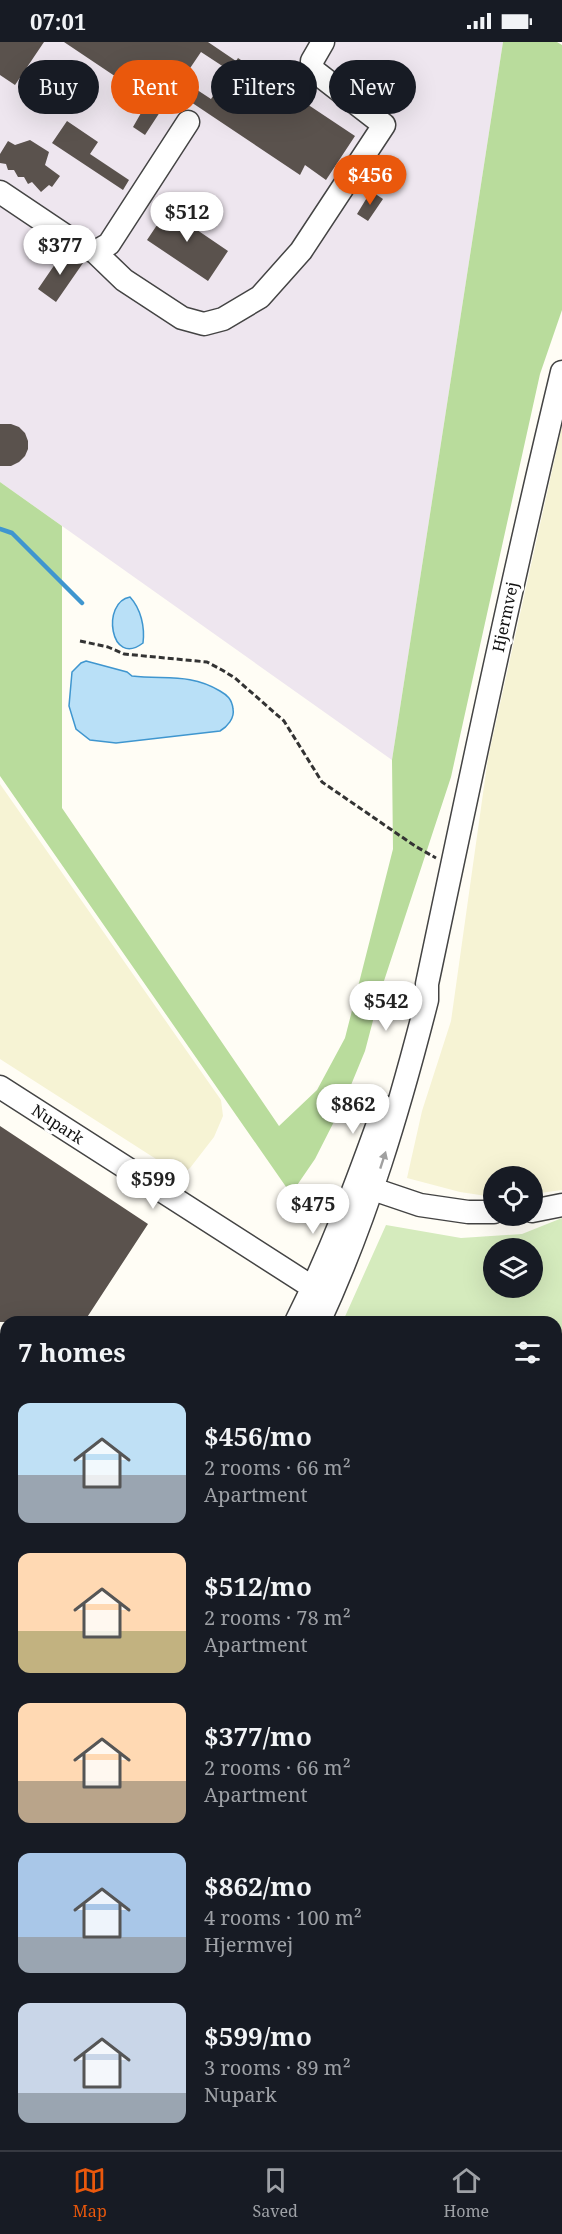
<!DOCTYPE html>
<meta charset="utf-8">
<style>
:root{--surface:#171b24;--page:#20242c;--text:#f1f3f6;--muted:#9ea1a6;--line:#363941;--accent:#ea580c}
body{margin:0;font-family:"Noto Serif",serif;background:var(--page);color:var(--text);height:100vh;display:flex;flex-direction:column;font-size:22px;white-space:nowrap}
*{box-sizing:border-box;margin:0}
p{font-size:20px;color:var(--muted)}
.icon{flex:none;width:33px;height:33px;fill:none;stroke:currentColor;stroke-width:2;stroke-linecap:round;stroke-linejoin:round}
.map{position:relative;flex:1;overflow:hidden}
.side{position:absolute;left:0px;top:1274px;width:562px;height:836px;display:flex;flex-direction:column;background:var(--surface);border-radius:18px 18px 0 0;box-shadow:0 6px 24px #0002}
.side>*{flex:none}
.banner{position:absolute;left:18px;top:18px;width:526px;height:54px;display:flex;gap:12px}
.buttons{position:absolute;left:483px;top:1124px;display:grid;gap:12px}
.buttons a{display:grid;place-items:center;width:60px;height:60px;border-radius:50%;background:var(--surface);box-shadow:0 6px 24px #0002;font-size:30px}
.price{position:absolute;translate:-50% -51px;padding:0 14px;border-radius:21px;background:#fff;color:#222;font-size:20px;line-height:39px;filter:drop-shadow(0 2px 3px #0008)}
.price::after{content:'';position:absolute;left:50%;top:36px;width:18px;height:14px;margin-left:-9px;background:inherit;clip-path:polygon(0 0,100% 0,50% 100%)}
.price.active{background:var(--accent);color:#fff}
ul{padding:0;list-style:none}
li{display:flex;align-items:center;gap:18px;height:150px;padding:0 18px}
li span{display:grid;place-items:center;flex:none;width:168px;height:120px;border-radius:12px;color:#555}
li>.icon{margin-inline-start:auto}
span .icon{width:72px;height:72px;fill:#fffc;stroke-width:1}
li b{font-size:26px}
h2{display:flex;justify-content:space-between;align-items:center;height:72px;padding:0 18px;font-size:26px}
.chip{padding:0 21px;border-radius:27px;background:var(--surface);box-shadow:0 6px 24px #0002;font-size:21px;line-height:54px}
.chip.active{background:var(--accent);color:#fff}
.status{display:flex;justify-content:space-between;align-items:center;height:42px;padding:0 30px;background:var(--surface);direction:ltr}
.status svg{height:16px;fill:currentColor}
.dock{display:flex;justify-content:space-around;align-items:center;height:84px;border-top:2px solid var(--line);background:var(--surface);font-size:16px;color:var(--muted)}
.dock a{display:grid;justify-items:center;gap:3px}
.dock .active{color:var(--accent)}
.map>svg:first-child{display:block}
.industrial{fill:#eee6ef}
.farmland{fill:#f6f3d4}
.green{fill:#d5ebbd;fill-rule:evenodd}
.forest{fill:#b9dc9c}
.water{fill:#b9e0f7;stroke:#3f96cf;stroke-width:1.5}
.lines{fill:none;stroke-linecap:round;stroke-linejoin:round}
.stream{stroke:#3f96cf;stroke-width:4.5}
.building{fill:#5a524d;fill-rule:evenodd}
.minor-casing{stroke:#444;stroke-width:25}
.major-casing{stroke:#222;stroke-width:31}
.highway-casing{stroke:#222;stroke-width:35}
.path{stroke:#333;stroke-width:3;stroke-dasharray:6 3;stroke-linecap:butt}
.minor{stroke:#fff;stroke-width:22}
.major{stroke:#f9d66b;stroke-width:28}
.highway{stroke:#f5a25d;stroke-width:33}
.rail{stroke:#c4262e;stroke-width:4.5}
.oneway{fill:#a0a0a0}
.labels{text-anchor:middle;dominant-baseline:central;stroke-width:6;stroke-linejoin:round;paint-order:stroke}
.street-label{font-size:16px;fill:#111;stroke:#fff}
</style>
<div class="status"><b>07:01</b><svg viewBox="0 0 49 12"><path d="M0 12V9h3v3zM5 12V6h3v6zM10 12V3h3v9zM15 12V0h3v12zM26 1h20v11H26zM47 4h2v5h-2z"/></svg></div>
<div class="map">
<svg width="562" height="2108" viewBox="0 0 562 2108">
<rect width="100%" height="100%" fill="#fffdf5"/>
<path class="industrial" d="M 0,0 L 503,0 L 392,718 L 0,440 Z"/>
<path class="farmland" d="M 562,384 L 562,1148 L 533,1152 L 532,1134 L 494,1134 L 493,1155 L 460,1150 L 407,1136 L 422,1069 L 451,979 L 488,716 Z
M 0,742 L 221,1058 L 223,1074 L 214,1095 L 190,1126 L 181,1133 L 0,1017 Z
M 562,2011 L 562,2108 L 438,2108 L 445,2103 L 556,2103 L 557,2015 Z"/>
<path class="green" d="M 562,1176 L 562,1808 L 556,1805 L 556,1280 L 343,1279 L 386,1183 L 461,1196 L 522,1192 ZM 494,1206 L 532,1206 L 532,1245 L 494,1245 Z"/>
<path class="forest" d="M 503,0 L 557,0 L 562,3 L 562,268 L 540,332 L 451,735 L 381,948 L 365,1009 L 344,1060 L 315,1117 L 291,1152 L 0,734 L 0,440 L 62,484 L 62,766 L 279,1084 L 317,1048 L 345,996 L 393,807 L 392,718 Z
M 557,1942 L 562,1945 L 562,2002 L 557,2007 Z
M 347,2103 L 433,2103 L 427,2108 L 341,2108 Z"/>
<path class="water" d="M 130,555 C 141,567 145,585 143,601 C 110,626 101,560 130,555 Z
M 86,619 L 127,630 L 132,634 C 165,638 190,631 220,649 C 227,653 232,657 233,667 C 235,676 227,685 220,689 L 116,701 L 90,698 L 76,687 L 69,664 L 72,630 L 81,621 Z"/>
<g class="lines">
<path class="stream" d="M 0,487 L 12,491 L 82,561"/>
</g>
<path class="building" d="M 0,0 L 44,0 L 15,43 L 0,33 Z
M 64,0 L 208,0 L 236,19 L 238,16 L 355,94 L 326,138 L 305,123 L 300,133 L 161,40 L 149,57 ZM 201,10 L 230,29 L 211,57 L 182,38 Z
M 131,52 L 160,70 L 145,93 L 133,85 L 141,71 Z
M 67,79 L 98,100 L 90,112 L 129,138 L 123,148 L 52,101 Z
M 30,98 L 49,110 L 45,123 L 60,134 L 52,145 L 49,143 L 41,150 L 32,140 L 28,142 L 24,135 L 18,135 L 14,128 L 8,128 L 6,122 L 0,121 L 0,112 L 8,99 L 15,103 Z
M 371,149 L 383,157 L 368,179 L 357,172 Z
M 175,156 L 186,163 L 178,175 L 228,209 L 208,239 L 147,198 Z
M 64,209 L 83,221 L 56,260 L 38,247 Z
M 0,382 L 11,382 L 19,385 L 25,391 L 28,399 L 28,407 L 25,414 L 19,420 L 11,424 L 0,424 Z
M 0,1084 L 148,1182 L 84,1280 L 0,1280 Z"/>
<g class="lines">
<g class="minor-casing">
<path id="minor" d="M 0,150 L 79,203 L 95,210 L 109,202 L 188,80
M 95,210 L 124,238 L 182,276 L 204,282 L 223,277 L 260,255 L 301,209 L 384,83 L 313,28 L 312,19 L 323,0
M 0,1045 L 329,1256
M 358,1142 L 420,1163 L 468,1170 L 494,1170
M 532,1169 L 562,1163
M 296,1280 C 331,1210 358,1138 384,1065
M 319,1280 C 367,1176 399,1068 427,958 L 427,942 C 470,738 513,533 562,330
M 0,1757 L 6,1751
M 0,1922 L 6,1917
M 0,1981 L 6,1976
M 0,2088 L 6,2083
M 213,2108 L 217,2103"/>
</g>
<g class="major-casing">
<path id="major" d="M 0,1579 L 6,1581
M 0,1619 L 6,1622
M 0,1736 L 6,1730
M 556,1848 L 562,1850"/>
</g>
<g class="highway-casing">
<path id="highway" d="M 556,1884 L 562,1887"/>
</g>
<path class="path" d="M 80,599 L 108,605 L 124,612 L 207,620 L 222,628 L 235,636 L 284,679 L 322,740 L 415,804 L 436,816
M 0,1707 L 6,1701"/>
<use href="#minor" class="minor"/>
<use href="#major" class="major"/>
<use href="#highway" class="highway"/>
<path class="rail" d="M 556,1867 L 562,1863
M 280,2108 L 285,2103"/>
</g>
<defs><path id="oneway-solid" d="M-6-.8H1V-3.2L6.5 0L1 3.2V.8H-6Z" transform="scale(1.5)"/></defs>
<use class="oneway" href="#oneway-solid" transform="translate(383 1118) rotate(-72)"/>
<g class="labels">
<g class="street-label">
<text transform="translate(505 575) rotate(-78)">Hjermvej</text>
<text transform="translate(58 1082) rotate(33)">Nupark</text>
</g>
</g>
</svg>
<div class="buttons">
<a><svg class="icon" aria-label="locate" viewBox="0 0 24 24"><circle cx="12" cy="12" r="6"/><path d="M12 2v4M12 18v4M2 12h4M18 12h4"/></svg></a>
<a><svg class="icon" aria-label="layers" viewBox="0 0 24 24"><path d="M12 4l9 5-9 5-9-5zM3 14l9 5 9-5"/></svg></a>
</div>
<b class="price active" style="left:370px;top:164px">$456</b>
<b class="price" style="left:187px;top:201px">$512</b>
<b class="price" style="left:60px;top:234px">$377</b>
<b class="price" style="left:386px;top:990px">$542</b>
<b class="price" style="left:353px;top:1093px">$862</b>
<b class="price" style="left:153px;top:1168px">$599</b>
<b class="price" style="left:313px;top:1193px">$475</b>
<div class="banner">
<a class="chip">Buy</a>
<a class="chip active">Rent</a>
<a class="chip">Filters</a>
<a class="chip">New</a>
</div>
<section class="side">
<h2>7 homes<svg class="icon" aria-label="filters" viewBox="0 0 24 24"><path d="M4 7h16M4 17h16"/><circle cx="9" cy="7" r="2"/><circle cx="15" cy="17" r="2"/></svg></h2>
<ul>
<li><span style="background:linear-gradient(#bfe0f5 60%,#9aa5b1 0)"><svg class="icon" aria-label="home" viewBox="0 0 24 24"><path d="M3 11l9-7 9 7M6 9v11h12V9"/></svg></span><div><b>$456/mo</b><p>2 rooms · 66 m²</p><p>Apartment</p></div></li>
<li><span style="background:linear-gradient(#ffd9b3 65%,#c2b280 0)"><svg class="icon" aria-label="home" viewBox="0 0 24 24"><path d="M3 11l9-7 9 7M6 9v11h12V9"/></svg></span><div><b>$512/mo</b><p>2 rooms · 78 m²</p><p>Apartment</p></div></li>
<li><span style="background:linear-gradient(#ffd9b3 65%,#b9a48a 0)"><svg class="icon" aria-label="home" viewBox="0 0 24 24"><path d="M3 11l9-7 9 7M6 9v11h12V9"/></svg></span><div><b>$377/mo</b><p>2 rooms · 66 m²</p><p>Apartment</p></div></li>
<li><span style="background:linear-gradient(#a9c7e8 70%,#9aa5b1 0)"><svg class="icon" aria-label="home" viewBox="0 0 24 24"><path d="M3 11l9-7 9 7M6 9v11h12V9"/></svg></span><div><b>$862/mo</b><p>4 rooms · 100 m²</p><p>Hjermvej</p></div></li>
<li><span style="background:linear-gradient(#c9d6e8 75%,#9aa5b1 0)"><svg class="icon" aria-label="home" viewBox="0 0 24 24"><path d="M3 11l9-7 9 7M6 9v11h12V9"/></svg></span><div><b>$599/mo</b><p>3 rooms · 89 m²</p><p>Nupark</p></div></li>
</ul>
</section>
</div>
<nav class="dock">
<a class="active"><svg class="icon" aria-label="map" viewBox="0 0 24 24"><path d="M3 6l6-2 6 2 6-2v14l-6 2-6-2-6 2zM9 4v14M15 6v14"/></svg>Map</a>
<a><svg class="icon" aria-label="saved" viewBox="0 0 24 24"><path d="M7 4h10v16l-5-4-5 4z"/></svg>Saved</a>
<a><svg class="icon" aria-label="home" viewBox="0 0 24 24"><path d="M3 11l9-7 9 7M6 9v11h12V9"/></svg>Home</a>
</nav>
